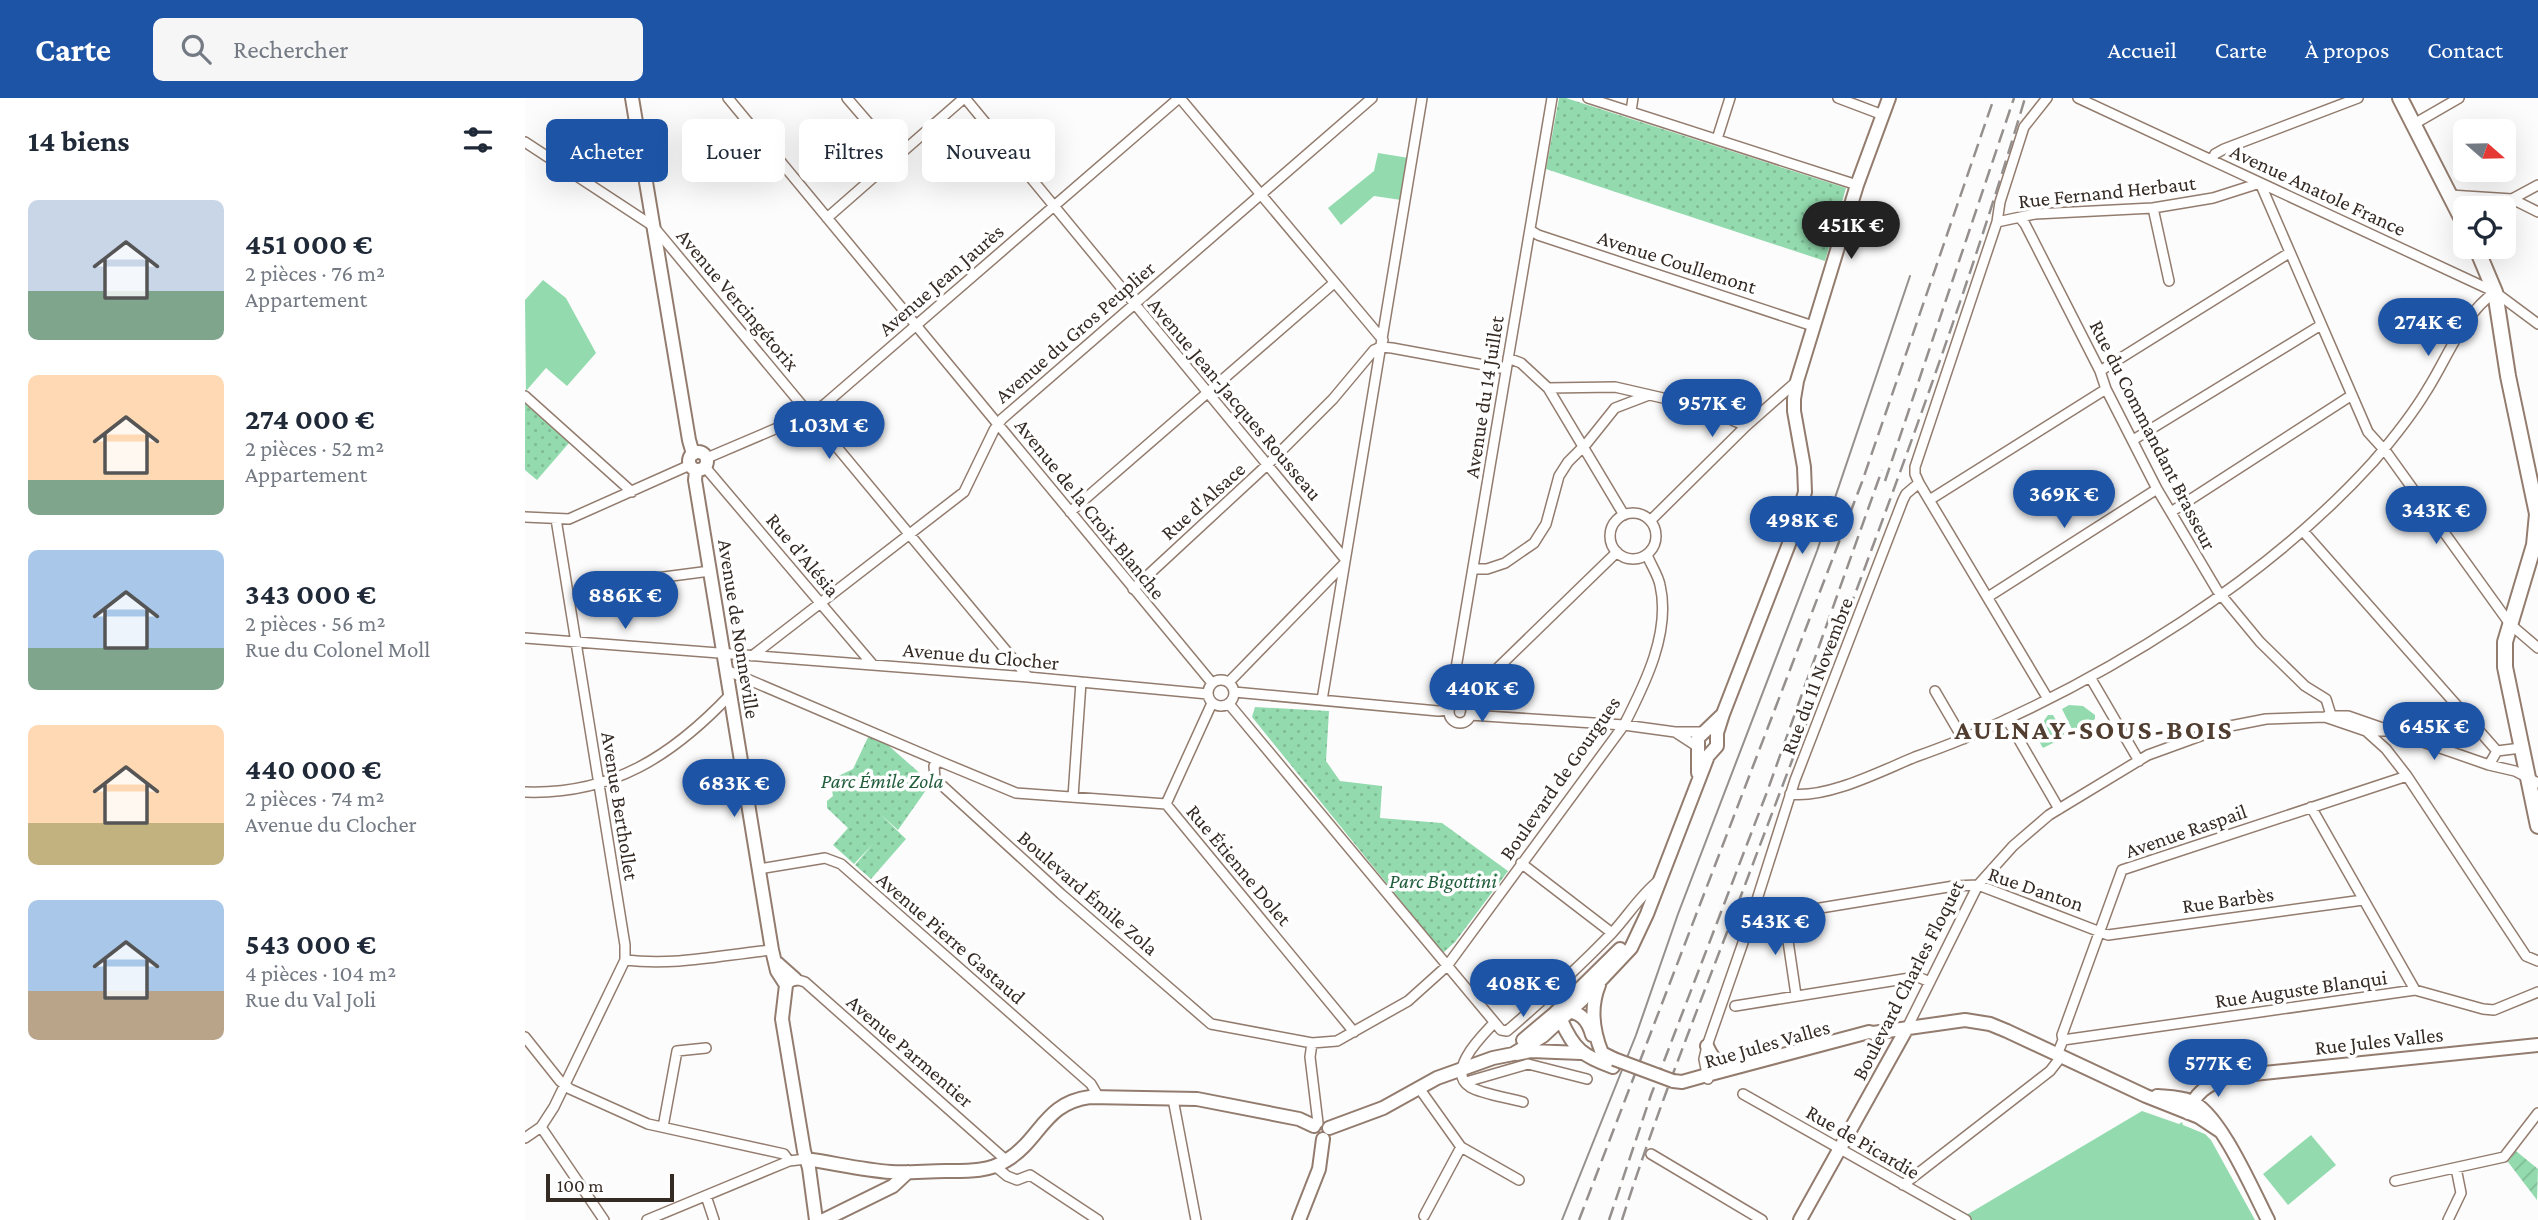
<!DOCTYPE html>
<html lang="fr">
<meta charset="utf-8">
<style>
:root{--surface:#fff;--page:#f6f6f7;--text:#1f2937;--muted:#747a83;--accent:#1e54a6}
body{margin:0;font-family:"Crimson Pro",serif;background:var(--page);color:var(--text);height:100vh;display:flex;flex-direction:column;font-size:26px;white-space:nowrap}
*{box-sizing:border-box;margin:0}
p{font-size:23px;color:var(--muted)}
.icon{flex:none;width:38px;height:38px;fill:none;stroke:currentColor;stroke-width:2;stroke-linecap:round;stroke-linejoin:round}
.map{position:relative;flex:1;overflow:hidden}
.details{display:flex;flex-direction:column;background:var(--surface);width:525px}
.details>*{flex:none}
.hud{position:absolute;left:21px;top:21px;width:665px;height:63px;display:flex;gap:14px}
.needle{width:46px;rotate:110deg}
.controls{position:absolute;left:1928px;top:21px;display:grid;gap:14px}
.controls a{display:grid;place-items:center;width:63px;height:63px;border-radius:10px;background:var(--surface);box-shadow:0 7px 28px #0002;font-size:35px}
.scale{position:absolute;left:21px;bottom:18px;width:128px;box-sizing:border-box;padding-left:7px;border:4px solid #352b25;border-top:0;font-size:19px;line-height:24px;white-space:nowrap;color:#352b25;-webkit-text-stroke:5px #fff;paint-order:stroke}
.price{position:absolute;translate:-50% -60px;padding:0 16px;border-radius:24px;background:var(--accent);color:#fff;font-size:23px;line-height:46px;filter:drop-shadow(0 2px 4px #0008)}
.price::after{content:'';position:absolute;left:50%;top:42px;width:21px;height:16px;margin-left:-10px;background:inherit;clip-path:polygon(0 0,100% 0,50% 100%)}
.price.active{background:#222;color:#fff}
ul{padding:0;list-style:none}
li{display:flex;align-items:center;gap:21px;height:175px;padding:0 28px}
li span{display:grid;place-items:center;flex:none;width:196px;height:140px;border-radius:10px;color:#555}
li>.icon{margin-inline-start:auto}
span .icon{width:84px;height:84px;fill:#fffc;stroke-width:1}
li b{font-size:30px}
h2{display:flex;justify-content:space-between;align-items:center;height:84px;padding:0 28px;font-size:30px}
.tag{padding:0 24px;border-radius:10px;background:var(--surface);box-shadow:0 7px 28px #0002;font-size:24px;line-height:63px}
.tag.active{background:var(--accent);color:#fff}
header{display:flex;align-items:center;gap:42px;box-sizing:border-box;height:98px;padding:0 35px;background:var(--accent);color:#fff}
header strong{font-size:33px}
nav{display:flex;gap:38px;margin-inline-start:auto;font-size:24px}
.search{width:490px;height:63px;background:var(--page);display:flex;align-items:center;gap:18px;box-sizing:border-box;padding:0 24px;border-radius:10px;color:var(--muted);font-size:26px}
main{display:flex;flex:1;min-height:0}
.map>svg:first-child{display:block}
.grass{fill:#93dbae}
.park{fill:url(#park-dots)}
.garden{fill:url(#garden-furrows)}
.lines{fill:none;stroke-linecap:round;stroke-linejoin:round}
.street-casing{stroke:#937c6e;stroke-width:12}
.secondary-casing{stroke:#937c6e;stroke-width:16}
.primary-casing{stroke:#937c6e;stroke-width:18}
.street{stroke:#fff;stroke-width:9}
.secondary{stroke:#fff;stroke-width:12}
.primary{stroke:#fff;stroke-width:14}
.tram{stroke:#95908d;stroke-width:2}
.rail{stroke:#95908d;stroke-width:2.5;stroke-dasharray:14 7;stroke-linecap:butt}
.secondary-bridge-casing{stroke:#937c6e;stroke-width:16;stroke-linecap:butt}
.secondary-bridge{stroke:#fff;stroke-width:12}
.labels{text-anchor:middle;dominant-baseline:central;stroke-width:7;stroke-linejoin:round;paint-order:stroke}
.street-label{font-size:21px;fill:#352b25;stroke:#fff}
.park-label{font-size:21px;font-style:italic;fill:#225e3d;stroke:#fff}
.district-label{font-size:28px;font-weight:bold;letter-spacing:2px;fill:#523e31;stroke:#fff}
</style>
<header>
<strong>Carte</strong>
<div class="search"><svg class="icon" aria-label="search" viewBox="0 0 24 24"><circle cx="10" cy="10" r="6"/><path d="M15 15l6 6"/></svg>Rechercher</div>
<nav><a>Accueil</a><a>Carte</a><a>À propos</a><a>Contact</a></nav>
</header>
<main>
<section class="details">
<h2>14 biens<svg class="icon" aria-label="filters" viewBox="0 0 24 24"><path d="M4 7h16M4 17h16"/><circle cx="9" cy="7" r="2"/><circle cx="15" cy="17" r="2"/></svg></h2>
<ul>
<li><span style="background:linear-gradient(#c9d6e8 65%,#7fa58c 0)"><svg class="icon" aria-label="home" viewBox="0 0 24 24"><path d="M3 11l9-7 9 7M6 9v11h12V9"/></svg></span><div><b>451 000 €</b><p>2 pièces · 76 m²</p><p>Appartement</p></div></li>
<li><span style="background:linear-gradient(#ffd9b3 75%,#7fa58c 0)"><svg class="icon" aria-label="home" viewBox="0 0 24 24"><path d="M3 11l9-7 9 7M6 9v11h12V9"/></svg></span><div><b>274 000 €</b><p>2 pièces · 52 m²</p><p>Appartement</p></div></li>
<li><span style="background:linear-gradient(#a9c7e8 70%,#7fa58c 0)"><svg class="icon" aria-label="home" viewBox="0 0 24 24"><path d="M3 11l9-7 9 7M6 9v11h12V9"/></svg></span><div><b>343 000 €</b><p>2 pièces · 56 m²</p><p>Rue du Colonel Moll</p></div></li>
<li><span style="background:linear-gradient(#ffd9b3 70%,#c2b280 0)"><svg class="icon" aria-label="home" viewBox="0 0 24 24"><path d="M3 11l9-7 9 7M6 9v11h12V9"/></svg></span><div><b>440 000 €</b><p>2 pièces · 74 m²</p><p>Avenue du Clocher</p></div></li>
<li><span style="background:linear-gradient(#a9c7e8 65%,#b9a48a 0)"><svg class="icon" aria-label="home" viewBox="0 0 24 24"><path d="M3 11l9-7 9 7M6 9v11h12V9"/></svg></span><div><b>543 000 €</b><p>4 pièces · 104 m²</p><p>Rue du Val Joli</p></div></li>
</ul>
</section>
<div class="map">
<svg width="2013" height="1122" viewBox="0 0 2013 1122">
<defs>
<pattern id="park-dots" width="8" height="8" patternUnits="userSpaceOnUse" patternTransform="scale(1.75)"><rect width="8" height="8" fill="#93dbae"/><path d="M2 2h.1M6 6h.1" fill="none" stroke="#7fbc96" stroke-width="1.8" stroke-linecap="round"/></pattern>
<pattern id="garden-furrows" width="10" height="10" patternUnits="userSpaceOnUse" patternTransform="scale(1.75)"><rect width="10" height="10" fill="#93dbae"/><path d="M-1 1l2-2M0 10L10 0M9 11l2-2" fill="none" stroke="#7fbc96"/></pattern>
</defs>
<rect width="100%" height="100%" fill="#fcfcfc"/>
<path class="grass" d="M 853,55 L 884,60 L 876,102 L 849,98 L 816,127 L 803,110 L 849,73 Z
M 18,182 L 41,200 L 71,255 L 42,288 L 21,270 L 1,293 L 0,202 Z
M 1544,607 L 1558,608 L 1570,617 L 1570,621 L 1551,632 L 1547,631 L 1537,611 Z
M 1523,617 L 1528,617 L 1539,636 L 1538,640 L 1518,650 C 1510,639 1515,627 1523,617 Z
M 1617,1013 L 1654,1026 L 1657,1024 L 1658,1027 L 1680,1036 L 1686,1042 L 1730,1122 L 1433,1122 Z
M 1786,1037 L 1811,1067 L 1763,1107 L 1738,1076 Z"/>
<path class="park" d="M 1034,0 L 1041,0 L 1321,90 L 1300,163 L 1021,71 Z
M 0,305 L 44,345 L 12,382 L 0,372 Z
M 730,609 L 804,613 L 801,663 L 815,683 L 857,688 L 855,720 L 917,725 L 983,773 L 930,844 L 918,855 L 727,619 Z
M 345,635 L 356,641 L 406,685 L 373,732 L 355,716 L 381,741 L 346,781 L 330,767 L 348,746 L 329,766 L 308,747 L 323,730 L 302,710 L 302,703 L 308,698 L 305,682 L 328,671 Z"/>
<path class="garden" d="M 1991,1053 L 2013,1071 L 2012,1102 L 1983,1064 Z"/>
<g class="lines">
<g class="street-casing">
<path id="street" d="M 203,0 L 687,585
M 322,0 L 372,58
M 440,0 L 820,461
M 655,0 L 858,242
M 1063,0 L 1332,87
M 1313,0 L 1358,17
M 1522,0 L 1499,29 L 1475,104 L 1472,124 L 1390,369 L 1390,376 L 1394,385 L 1523,601
M 1553,0 L 1970,194 L 2013,226
M 1106,13 L 1108,0
M 1889,26 L 1934,0
M 1192,41 L 1205,0
M 0,44 L 128,128 L 503,579
M 1687,62 L 1690,56 L 1699,51 L 1833,0
M 1735,85 L 1843,334 L 1862,355 L 1985,526 L 2013,550
M 1925,97 L 1987,101 L 2013,114
M 1987,101 L 2013,87
M 1628,110 L 1644,183
M 302,120 L 439,0
M 1495,120 L 1500,126 L 1575,273 L 1581,291 L 1632,391 L 1692,492 L 1735,544 L 1780,588 L 1801,601 L 1806,617
M 1472,124 L 1510,116 L 1628,110 L 1688,100 L 1735,85
M 1005,132 L 1013,137 L 1288,228
M 983,260 L 996,265 L 1023,290 L 1099,417
M 1575,273 L 1764,155
M 1023,290 L 1090,289 L 1177,309 L 1221,328
M 0,298 L 107,394
M 1608,342 L 1796,227
M 182,360 L 285,316 L 300,306 L 654,0
M 180,369 L 348,567
M 1406,401 L 1581,291
M 545,414 L 809,185
M 1646,414 L 1827,297
M1085 438a23 23 0 1 1 46 0a23 23 0 1 1-46 0Z
M 0,419 L 44,421 L 165,367
M 1126,422 L 1221,328 L 1271,284
M 1778,433 L 1972,653
M 948,471 L 962,471 L 980,465 L 1009,445 L 1021,426 L 1034,378 L 1043,364 L 1062,345 L 1090,310 L 1124,297
M 116,482 L 185,473
M 608,491 L 742,367 L 808,301 L 849,252 L 856,249 L 867,250 L 981,271
M 1463,499 L 1632,391
M 0,540 L 503,579 L 683,596
M 227,558 L 439,394 L 469,332 L 477,321 L 847,0
M 201,572 L 414,663 L 409,668 L 410,681 L 536,796 L 686,926 L 787,945 L 812,943 L 883,903 L 922,868 L 1099,627 C 1120,586 1146,534 1135,487 C 1133,477 1126,467 1122,457
M 1565,579 L 1614,663
M683 595a13 13 0 1 1 26 0a13 13 0 1 1-26 0Z
M 704,584 L 819,466
M 1410,593 L 1438,641
M 709,594 L 913,613 L 924,612
M 797,602 L 897,0
M924 614a11 11 0 1 1 22 0a11 11 0 1 1-22 0Z
M 930,604 L 927,594 L 1027,0
M 941,605 L 949,593 L 1092,454
M 704,606 L 976,932 L 982,933 C 1018,902 1053,870 1086,836 C 1102,819 1114,799 1132,784
M 945,617 L 1099,627 L 1150,634 L 1178,634
M 1802,618 L 1823,618 L 1964,667 L 1990,673 L 2013,685
M 1482,621 L 1534,711
M 1841,633 L 1861,651 L 1882,678 L 2001,858 L 2013,863
M 1150,634 L 1173,649
M 414,663 L 491,695 L 641,706 L 829,934
M 1964,667 L 1972,653 L 1996,650
M 0,694 C 87,697 147,658 205,597
M 1265,696 C 1302,701 1356,673 1390,659 C 1407,653 1423,647 1440,640 C 1585,578 1741,482 1848,364 C 1867,342 1887,317 1902,292 C 1923,259 1938,216 1970,194
M 548,699 L 556,584
M 641,706 L 687,605
M 1786,709 L 1890,892
M 996,765 L 1087,835
M 234,771 L 300,760 L 316,766 L 566,986 L 573,998
M 1259,816 L 1271,897
M 1227,818 L 1259,816 L 1429,788 L 1453,787 L 1583,837 L 1838,802
M 100,862 C 152,868 196,857 247,852
M 266,884 L 270,881 L 280,884 L 482,1063
M 1210,908 L 1385,880 L 1393,879 L 1405,884
M 969,925 C 958,937 920,973 945,989 C 957,996 984,1000 998,1004
M 1382,930 L 1453,787 L 1488,748 L 1524,717 L 1623,657 L 1700,629 L 1741,621 L 1800,619 L 1841,633 L 1865,633
M 0,939 L 35,983 L 45,991 L 123,1026 L 259,1056 L 264,1063
M 1538,942 L 1890,892 L 1958,911 L 1969,912 L 2013,894
M 787,945 L 785,959 L 793,1025
M 1532,957 L 1538,942 L 1537,937 L 1597,772 L 1882,678
M 1183,981 L 1179,961 L 1182,948 L 1221,836 L 1270,682 L 1378,402 L 1381,396 L 1394,385
M 941,984 L 1003,966 L 1062,981
M 894,990 L 936,1049 L 994,1082
M 1218,996 L 1441,1122
M 648,1001 L 671,1122
M 16,1029 L 79,1122
M 138,1029 L 152,953 L 181,950
M 0,1040 L 16,1029 L 29,1009 L 100,862 L 100,847 L 31,421
M 1126,1056 L 1237,1122
M 470,1068 L 482,1078 L 492,1082 L 505,1077 L 573,1122
M 1870,1083 L 1979,1059 L 2013,1015
M 1378,1087 L 1525,973 L 1536,959
M 181,1098 L 189,1122
M 899,1118 L 936,1049
M 122,1122 L 264,1063 L 281,1061
M 1923,1122 L 1936,1095 L 1931,1070"/>
</g>
<g class="secondary-casing">
<path id="secondary" d="M 107,0 L 164,342 L 168,356
M164 363a9 9 0 1 1 18 0a9 9 0 1 1-18 0Z
M 171,372 L 170,382 L 247,852 L 252,873 L 261,887 L 257,921 L 279,1053 L 284,1070 L 291,1122
M 1173,675 L 1173,640 L 1198,616
M 252,865 L 270,881
M 1074,887 C 1065,909 1068,933 1077,955 L 1089,961
M 1039,913 C 1055,913 1063,922 1067,937
M 1038,915 L 1036,922 C 1049,952 1058,958 1088,969
M 998,942 L 1030,915 L 1095,851
M 1182,948 C 1188,961 1192,966 1206,969
M 992,956 L 1006,953 L 1056,955
M 1148,983 L 1157,984 L 1182,977 L 1344,934 L 1348,935 L 1440,922 L 1465,926 L 1482,933 L 1621,998 L 1674,1019 L 1695,1033
M 1632,998 C 1642,999 1655,999 1665,1003 C 1694,1013 1728,1093 1743,1122
M 1663,1015 C 1670,994 1682,988 1700,979 L 2013,947
M 804,1030 L 858,1010 L 912,980 L 968,960 L 988,956 L 1018,938 L 1058,901 L 1106,850 L 1122,816 L 1183,658 L 1192,648 L 1192,635 L 1198,616 L 1267,438 L 1280,394 L 1279,369 L 1269,313 L 1269,301 L 1272,283 L 1332,87 L 1364,0
M 281,1061 C 309,1065 338,1072 366,1074 C 384,1075 402,1073 420,1073 C 441,1073 464,1074 482,1062 C 516,1041 519,1005 565,999 L 672,1001 L 774,1021 L 789,1028
M 299,1122 L 368,1088 L 383,1074
M 774,1122 L 794,1071 L 798,1041
M 1275,1122 L 1382,930"/>
</g>
<g class="primary-casing">
<path id="primary" d="M 1875,0 L 1941,129
M 1951,149 L 1970,194 L 1983,278 L 2012,416 L 2009,447 L 1980,544 L 1980,569 L 2013,728"/>
</g>
<use href="#street" class="street"/>
<use href="#secondary" class="secondary"/>
<use href="#primary" class="primary"/>
<path class="tram" d="M 1037,1122 L 1111,937 L 1153,816 L 1292,453 L 1385,178"/>
<path class="rail" d="M 1360,383 L 1489,0
M 1054,1122 L 1337,384 L 1469,0
M 1084,1122 L 1126,997 L 1242,694 L 1357,372
M 1097,1122 C 1134,1006 1180,893 1223,779 C 1320,521 1422,264 1500,0"/>
<g class="secondary-bridge-casing">
<path id="secondary-bridge" d="M 1089,961 L 1148,983"/>
</g>
<use href="#secondary-bridge" class="secondary-bridge"/>
</g>
<g class="labels">
<g class="street-label">
<text transform="translate(1793 92) rotate(25)">Avenue Anatole France</text>
<text transform="translate(1582 94) rotate(-6)">Rue Fernand Herbaut</text>
<text transform="translate(1152 164) rotate(18)">Avenue Coullemont</text>
<text transform="translate(416 182) rotate(-41)">Avenue Jean Jaurès</text>
<text transform="translate(213 202) rotate(50)">Avenue Vercingétorix</text>
<text transform="translate(550 234) rotate(-41)">Avenue du Gros Peuplier</text>
<text transform="translate(959 299) rotate(-81)">Avenue du 14 Juillet</text>
<text transform="translate(710 301) rotate(50)">Avenue Jean-Jacques Rousseau</text>
<text transform="translate(1628 337) rotate(63)">Rue du Commandant Brasseur</text>
<text transform="translate(678 403) rotate(-42)">Rue d'Alsace</text>
<text transform="translate(565 411) rotate(51)">Avenue de la Croix Blanche</text>
<text transform="translate(278 457) rotate(50)">Rue d'Alésia</text>
<text transform="translate(214 531) rotate(81)">Avenue de Nonneville</text>
<text transform="translate(456 558) rotate(5)">Avenue du Clocher</text>
<text transform="translate(1292 578) rotate(-69)">Rue du 11 Novembre</text>
<text transform="translate(1035 680) rotate(-55)">Boulevard de Gourgues</text>
<text transform="translate(95 708) rotate(81)">Avenue Berthollet</text>
<text transform="translate(1661 733) rotate(-19)">Avenue Raspail</text>
<text transform="translate(714 767) rotate(50)">Rue Étienne Dolet</text>
<text transform="translate(1511 791) rotate(19)">Rue Danton</text>
<text transform="translate(563 795) rotate(41)">Boulevard Émile Zola</text>
<text transform="translate(1703 802) rotate(-8)">Rue Barbès</text>
<text transform="translate(426 840) rotate(41)">Avenue Pierre Gastaud</text>
<text transform="translate(1383 882) rotate(-63)">Boulevard Charles Floquet</text>
<text transform="translate(1776 891) rotate(-8)">Rue Auguste Blanqui</text>
<text transform="translate(1854 943) rotate(-6)">Rue Jules Valles</text>
<text transform="translate(1242 946) rotate(-16)">Rue Jules Valles</text>
<text transform="translate(385 953) rotate(41)">Avenue Parmentier</text>
<text transform="translate(1338 1044) rotate(30)">Rue de Picardie</text>
</g>
<g class="park-label">
<text x="357" y="683">Parc Émile Zola</text>
<text x="918" y="783">Parc Bigottini</text>
</g>
<g class="district-label">
<text x="1569" y="631">AULNAY-SOUS-BOIS</text>
</g>
</g>
</svg>
<div class="controls">
<a><svg class="needle" viewBox="-14 -14 28 28"><path d="M0-13l5 13h-10z" fill="#e53935"/><path d="M0 13l5-13h-10z" fill="#747a83"/></svg></a>
<a><svg class="icon" aria-label="locate" viewBox="0 0 24 24"><circle cx="12" cy="12" r="6"/><path d="M12 2v4M12 18v4M2 12h4M18 12h4"/></svg></a>
</div>
<div class="scale">100 m</div>
<b class="price active" style="left:1326px;top:163px">451K €</b>
<b class="price" style="left:1903px;top:260px">274K €</b>
<b class="price" style="left:1187px;top:341px">957K €</b>
<b class="price" style="left:304px;top:363px">1.03M €</b>
<b class="price" style="left:1539px;top:432px">369K €</b>
<b class="price" style="left:1911px;top:448px">343K €</b>
<b class="price" style="left:1277px;top:458px">498K €</b>
<b class="price" style="left:100px;top:533px">886K €</b>
<b class="price" style="left:957px;top:626px">440K €</b>
<b class="price" style="left:1909px;top:664px">645K €</b>
<b class="price" style="left:209px;top:721px">683K €</b>
<b class="price" style="left:1250px;top:859px">543K €</b>
<b class="price" style="left:998px;top:921px">408K €</b>
<b class="price" style="left:1693px;top:1001px">577K €</b>
<div class="hud">
<a class="tag active">Acheter</a>
<a class="tag">Louer</a>
<a class="tag">Filtres</a>
<a class="tag">Nouveau</a>
</div>
</div>
</main>
